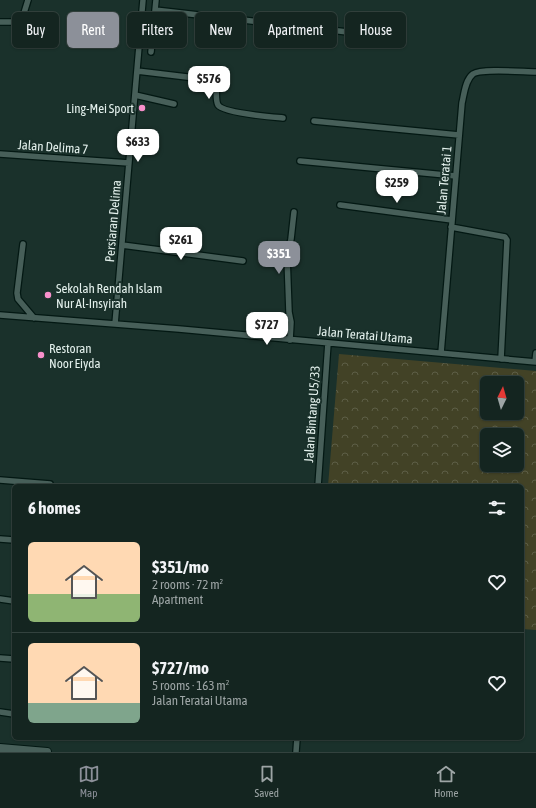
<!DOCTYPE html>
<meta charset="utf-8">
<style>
:root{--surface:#142520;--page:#21312d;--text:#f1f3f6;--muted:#9da5a5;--line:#33423e;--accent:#8c9099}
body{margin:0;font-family:"Asap Condensed",sans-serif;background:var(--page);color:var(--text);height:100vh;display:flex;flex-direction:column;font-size:15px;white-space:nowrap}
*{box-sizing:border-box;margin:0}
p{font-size:13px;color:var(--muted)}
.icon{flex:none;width:22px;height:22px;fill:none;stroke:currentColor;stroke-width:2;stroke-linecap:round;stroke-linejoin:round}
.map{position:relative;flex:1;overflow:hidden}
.side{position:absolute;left:12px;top:484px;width:512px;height:256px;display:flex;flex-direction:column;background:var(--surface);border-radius:6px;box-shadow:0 1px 3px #0004,0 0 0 1px var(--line)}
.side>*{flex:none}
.top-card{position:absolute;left:12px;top:12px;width:512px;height:36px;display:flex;gap:8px}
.needle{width:26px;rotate:5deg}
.tools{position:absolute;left:480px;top:376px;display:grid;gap:8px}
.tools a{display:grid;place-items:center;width:44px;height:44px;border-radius:6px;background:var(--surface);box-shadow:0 1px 3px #0004,0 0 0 1px var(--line);font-size:20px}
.price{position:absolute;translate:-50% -34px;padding:0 9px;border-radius:8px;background:#fff;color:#222;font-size:13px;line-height:26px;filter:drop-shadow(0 1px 2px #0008)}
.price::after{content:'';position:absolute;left:50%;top:24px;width:12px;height:9px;margin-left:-6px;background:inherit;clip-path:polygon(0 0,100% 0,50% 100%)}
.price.active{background:var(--accent);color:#fff}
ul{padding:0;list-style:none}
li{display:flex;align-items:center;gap:12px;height:100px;padding:0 16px}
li+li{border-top:1px solid var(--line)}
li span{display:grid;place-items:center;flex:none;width:112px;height:80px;border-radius:6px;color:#555}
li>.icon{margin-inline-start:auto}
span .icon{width:48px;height:48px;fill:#fffc;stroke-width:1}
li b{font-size:17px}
h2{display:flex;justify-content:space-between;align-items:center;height:48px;padding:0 16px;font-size:17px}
.chip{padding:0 14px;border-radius:6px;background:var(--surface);box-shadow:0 1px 3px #0004,0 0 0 1px var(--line);font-size:14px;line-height:36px}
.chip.active{background:var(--accent);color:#fff}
.menu{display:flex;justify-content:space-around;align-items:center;height:56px;border-top:1px solid var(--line);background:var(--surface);font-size:11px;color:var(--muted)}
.menu a{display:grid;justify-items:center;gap:2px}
.menu .active{color:var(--accent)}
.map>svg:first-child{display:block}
.forest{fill:url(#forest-crowns);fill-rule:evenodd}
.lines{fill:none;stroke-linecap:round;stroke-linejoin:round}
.street-casing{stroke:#031813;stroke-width:8}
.secondary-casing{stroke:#031813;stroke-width:10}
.street{stroke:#475f59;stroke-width:5.5}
.secondary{stroke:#475f59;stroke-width:8}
.poi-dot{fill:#f890cb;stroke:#1a312b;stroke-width:1.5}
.labels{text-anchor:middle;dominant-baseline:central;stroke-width:4;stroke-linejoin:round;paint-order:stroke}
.poi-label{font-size:13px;fill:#e3f0ec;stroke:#1a312b;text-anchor:start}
.street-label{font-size:13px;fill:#e3f0ec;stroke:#1a312b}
</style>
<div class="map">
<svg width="536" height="752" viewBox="0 0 536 752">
<defs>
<pattern id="forest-crowns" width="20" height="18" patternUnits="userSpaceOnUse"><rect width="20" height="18" fill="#424226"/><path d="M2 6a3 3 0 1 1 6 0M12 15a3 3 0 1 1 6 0" fill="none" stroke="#5d5e46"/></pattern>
</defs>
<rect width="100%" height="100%" fill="#1a312b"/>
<path class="forest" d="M 339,354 L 536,371 L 536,630 L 522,629 L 522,486 L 328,486 ZM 487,383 L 517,383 L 517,413 L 487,413 ZM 487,435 L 517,435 L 517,465 L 487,465 Z"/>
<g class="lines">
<g class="street-casing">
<path id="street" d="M 155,10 L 365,34
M 0,22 L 16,22 L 24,13 L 28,0
M 151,52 L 156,0
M 137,71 L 212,80 L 216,83 C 217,89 215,100 218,105 C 223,113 272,117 283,118
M 135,95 L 174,104
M 314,121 L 459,135
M 0,154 L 129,163
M 300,161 L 456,176
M 340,205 L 452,220
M 451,227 L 505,237 L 507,240 L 501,359
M 23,244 L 17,293 L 18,299 L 34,318
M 122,245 L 243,261
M 0,315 L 179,329 L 536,362
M 115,324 L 143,0
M 290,340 L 291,322 L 289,312 L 287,257 L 291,239 L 294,212
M 441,353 L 462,103 C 464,95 465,80 473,74 C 482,68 524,72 536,72
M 535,362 L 536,353
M 0,480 L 50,484
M 318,486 L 328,343
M 0,539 L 14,540
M 0,599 L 14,601
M 0,658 L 14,659
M 0,712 L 14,714
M 296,752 L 297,738"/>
</g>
<g class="secondary-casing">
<path id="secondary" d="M 0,748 L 47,752"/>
</g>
<use href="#street" class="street"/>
<use href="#secondary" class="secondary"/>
</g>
<g class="poi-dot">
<circle cx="142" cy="108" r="4"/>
<circle cx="48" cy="295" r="4"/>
<circle cx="41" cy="355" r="4"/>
</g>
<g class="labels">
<g class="poi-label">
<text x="134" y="108" text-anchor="end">Ling-Mei Sport</text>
<text x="56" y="288">Sekolah Rendah Islam<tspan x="56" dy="15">Nur Al-Insyirah</tspan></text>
<text x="49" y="348">Restoran<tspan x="49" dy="15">Noor Eiyda</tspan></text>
</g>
<g class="street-label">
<text transform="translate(53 147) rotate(4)">Jalan Delima 7</text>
<text transform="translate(444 180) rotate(-85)">Jalan Teratai 1</text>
<text transform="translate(113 221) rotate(-85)">Persiaran Delima</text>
<text transform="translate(365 335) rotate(5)">Jalan Teratai Utama</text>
<text transform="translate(312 414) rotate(-86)">Jalan Bintang U5/33</text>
</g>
</g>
</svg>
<div class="tools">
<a><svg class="needle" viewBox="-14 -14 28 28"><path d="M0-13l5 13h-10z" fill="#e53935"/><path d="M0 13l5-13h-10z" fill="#9da5a5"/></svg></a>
<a><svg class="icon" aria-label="layers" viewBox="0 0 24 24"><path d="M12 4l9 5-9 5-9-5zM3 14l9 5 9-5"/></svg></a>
</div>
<b class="price" style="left:209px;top:100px">$576</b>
<b class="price" style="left:138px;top:163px">$633</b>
<b class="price" style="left:397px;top:204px">$259</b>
<b class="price" style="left:181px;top:261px">$261</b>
<b class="price active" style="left:279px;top:275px">$351</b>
<b class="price" style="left:267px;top:346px">$727</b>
<div class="top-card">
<a class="chip">Buy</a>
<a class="chip active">Rent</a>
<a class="chip">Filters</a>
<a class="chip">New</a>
<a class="chip">Apartment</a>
<a class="chip">House</a>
</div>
<section class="side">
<h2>6 homes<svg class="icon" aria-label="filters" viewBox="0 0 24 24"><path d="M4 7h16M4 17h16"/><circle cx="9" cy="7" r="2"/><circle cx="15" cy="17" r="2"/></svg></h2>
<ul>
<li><span style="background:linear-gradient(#ffd9b3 65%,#8fb573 0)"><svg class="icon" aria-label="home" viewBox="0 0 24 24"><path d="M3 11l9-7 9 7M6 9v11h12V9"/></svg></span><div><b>$351/mo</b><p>2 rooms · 72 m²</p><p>Apartment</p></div><svg class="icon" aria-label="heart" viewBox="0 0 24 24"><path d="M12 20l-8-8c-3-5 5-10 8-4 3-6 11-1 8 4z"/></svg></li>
<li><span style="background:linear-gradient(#ffd9b3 75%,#7fa58c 0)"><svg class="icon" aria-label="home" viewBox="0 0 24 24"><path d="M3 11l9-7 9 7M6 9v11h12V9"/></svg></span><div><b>$727/mo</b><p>5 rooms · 163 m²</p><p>Jalan Teratai Utama</p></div><svg class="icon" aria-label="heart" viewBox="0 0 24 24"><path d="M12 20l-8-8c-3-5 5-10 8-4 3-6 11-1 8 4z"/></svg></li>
</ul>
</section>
</div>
<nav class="menu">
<a class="active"><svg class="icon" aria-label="map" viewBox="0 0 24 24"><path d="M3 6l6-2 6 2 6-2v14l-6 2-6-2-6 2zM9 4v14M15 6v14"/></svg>Map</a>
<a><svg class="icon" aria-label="saved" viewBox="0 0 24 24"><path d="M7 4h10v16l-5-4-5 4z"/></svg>Saved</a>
<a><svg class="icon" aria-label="home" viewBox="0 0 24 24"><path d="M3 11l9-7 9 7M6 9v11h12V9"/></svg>Home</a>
</nav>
